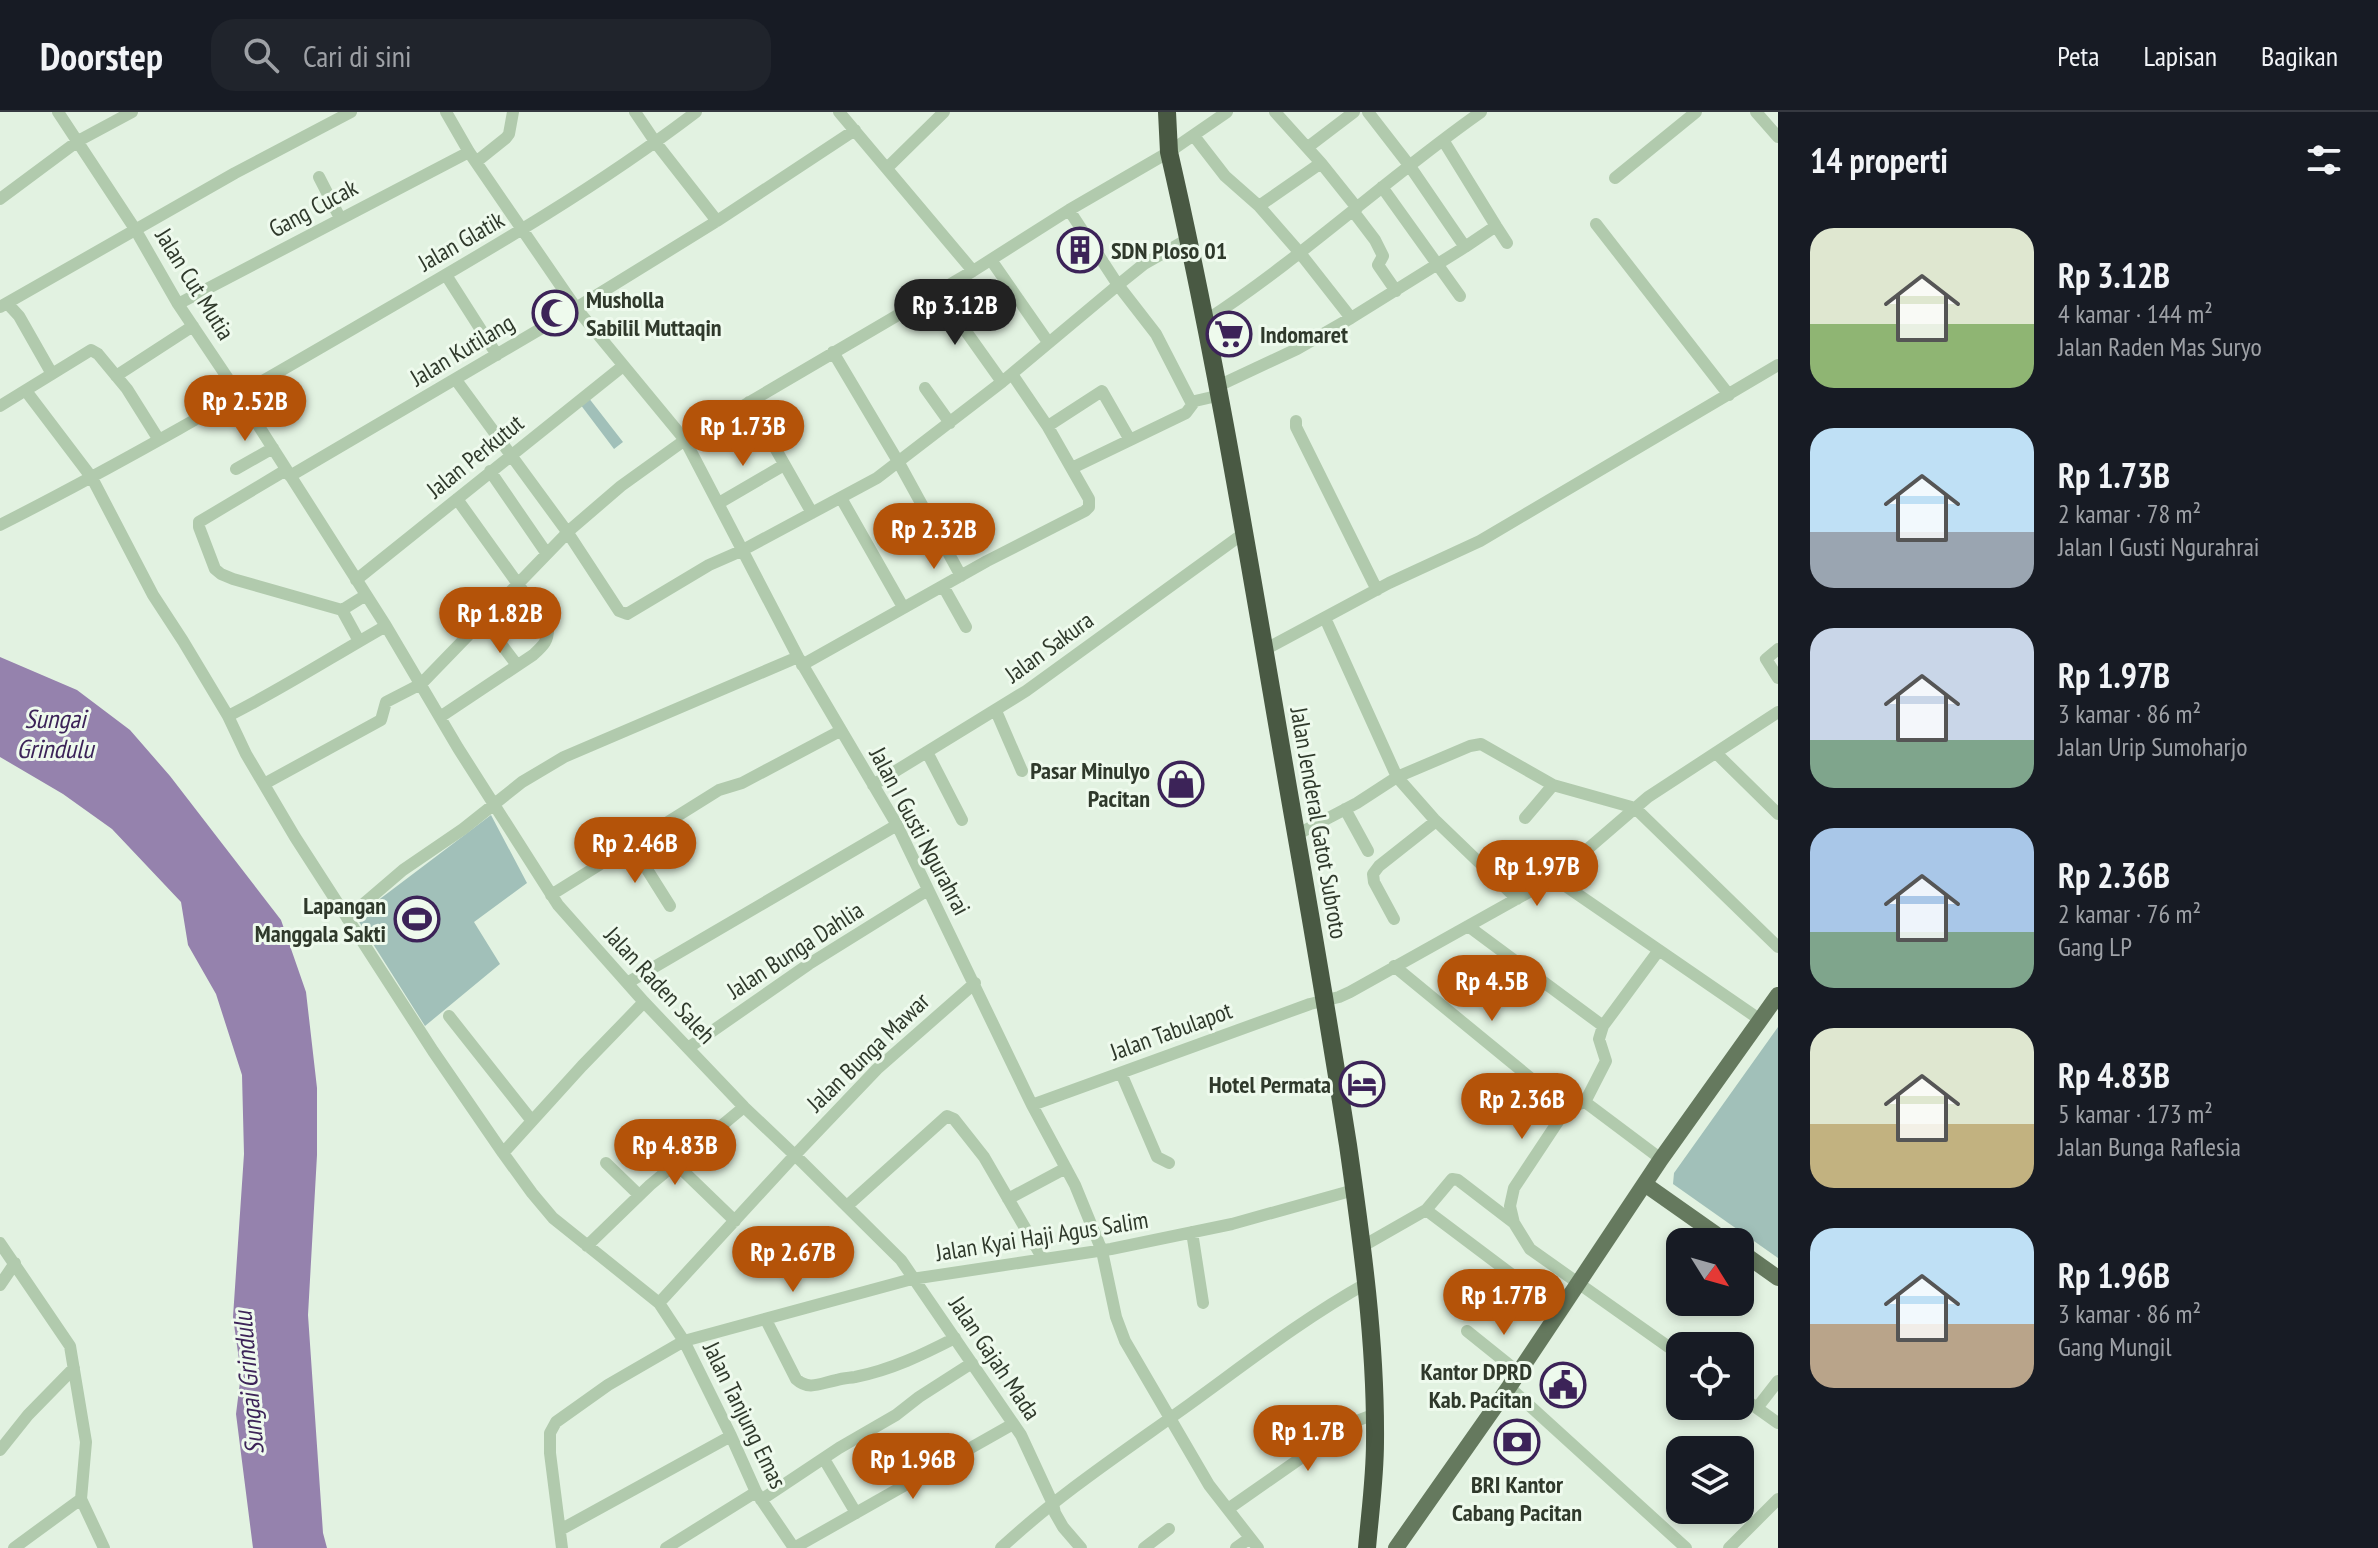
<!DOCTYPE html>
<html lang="id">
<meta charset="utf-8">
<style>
:root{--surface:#171b24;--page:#20242c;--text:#f1f3f6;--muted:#9ea1a6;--line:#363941;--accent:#b45309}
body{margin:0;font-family:"PT Sans Narrow",sans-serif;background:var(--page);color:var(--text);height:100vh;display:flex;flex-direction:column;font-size:30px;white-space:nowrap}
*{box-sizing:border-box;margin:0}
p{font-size:26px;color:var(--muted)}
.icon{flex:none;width:44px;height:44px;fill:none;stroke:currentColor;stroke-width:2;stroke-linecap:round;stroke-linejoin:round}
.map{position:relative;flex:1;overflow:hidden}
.side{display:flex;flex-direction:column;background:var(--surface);width:600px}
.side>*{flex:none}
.needle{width:52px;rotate:127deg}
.buttons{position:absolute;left:1666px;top:1116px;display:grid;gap:16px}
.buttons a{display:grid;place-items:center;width:88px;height:88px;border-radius:16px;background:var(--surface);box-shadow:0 4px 12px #0003;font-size:40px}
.price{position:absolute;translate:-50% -68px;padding:0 18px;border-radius:28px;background:var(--accent);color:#fff;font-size:26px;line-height:52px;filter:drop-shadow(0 2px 4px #0008)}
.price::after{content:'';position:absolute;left:50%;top:48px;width:24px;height:18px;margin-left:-12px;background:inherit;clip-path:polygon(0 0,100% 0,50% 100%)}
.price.active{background:#222;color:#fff}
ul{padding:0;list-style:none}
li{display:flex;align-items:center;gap:24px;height:200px;padding:0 32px}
li span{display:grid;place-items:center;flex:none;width:224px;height:160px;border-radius:24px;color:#555}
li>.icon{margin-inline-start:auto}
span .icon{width:96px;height:96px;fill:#fffc;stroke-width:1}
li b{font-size:34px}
h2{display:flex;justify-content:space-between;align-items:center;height:96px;padding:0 32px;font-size:34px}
header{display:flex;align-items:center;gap:48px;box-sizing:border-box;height:112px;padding:0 40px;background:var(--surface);border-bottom:2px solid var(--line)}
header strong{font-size:38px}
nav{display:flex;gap:44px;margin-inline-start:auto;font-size:28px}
.search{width:560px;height:72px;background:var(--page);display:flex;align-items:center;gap:20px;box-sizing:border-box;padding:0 28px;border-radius:24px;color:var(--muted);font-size:30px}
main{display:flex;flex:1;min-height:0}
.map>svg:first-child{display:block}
.green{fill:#a1c0b9}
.water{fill:#9582ad}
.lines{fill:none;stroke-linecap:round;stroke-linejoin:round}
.minor{stroke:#b1caad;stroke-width:12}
.major{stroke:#65795e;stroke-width:16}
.highway{stroke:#495943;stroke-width:18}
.labels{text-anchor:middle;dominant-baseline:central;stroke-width:6;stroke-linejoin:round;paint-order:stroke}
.street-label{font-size:24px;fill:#2f392b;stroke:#eefaed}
.poi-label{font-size:24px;font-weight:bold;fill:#2f392b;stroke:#eefaed;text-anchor:end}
.water-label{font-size:26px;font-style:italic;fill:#3c2358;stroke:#eefaed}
</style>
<header>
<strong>Doorstep</strong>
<div class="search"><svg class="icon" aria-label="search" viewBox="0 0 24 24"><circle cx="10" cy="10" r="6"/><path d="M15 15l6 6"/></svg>Cari di sini</div>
<nav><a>Peta</a><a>Lapisan</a><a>Bagikan</a></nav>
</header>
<main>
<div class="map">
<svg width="1778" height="1436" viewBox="0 0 1778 1436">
<rect width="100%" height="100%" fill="#e2f2e1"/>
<path class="green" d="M 588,285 L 623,330 L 614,337 L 580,292 Z
M 491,703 L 527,771 L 474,810 L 500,852 L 425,914 L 356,805 Z
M 1778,915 L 1778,1146 L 1673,1072 L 1674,1061 Z"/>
<path class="water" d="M 0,545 L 77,578 L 130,618 L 170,664 L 281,808 L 306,880 L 317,976 L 317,1043 L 308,1203 L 323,1421 L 327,1436 L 253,1436 L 236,1302 L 241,1262 L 233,1205 L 244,1042 L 242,963 L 216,882 L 188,833 L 181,790 L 112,717 L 63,682 L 0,645 Z"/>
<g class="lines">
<path class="minor" d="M 58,0 L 135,117 L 178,192 L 239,283 L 386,514 L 458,636 L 558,793 L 644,890 L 744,995 L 802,1050 L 901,1148 L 1021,1323 L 1053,1392 L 1055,1401 L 1063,1415 L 1081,1436
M 446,0 L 469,40 L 576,196 L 685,328 L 798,545 L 897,713 L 1032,993 L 1075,1073 L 1102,1139 L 1116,1205 L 1125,1229 L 1209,1373 L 1258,1436
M 635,0 L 656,31 L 717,109
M 839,0 L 973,159
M 1275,0 L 1321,51 L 1357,96
M 1756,0 L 1778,25
M 1194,24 L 1225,64 L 1259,94 L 1300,141 L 1351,206
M 1443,28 L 1496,114 L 1465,135
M 1308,35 L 1354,0
M 476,50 L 506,26 L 509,22 L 513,0
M 887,56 L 944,0
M 319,65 L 340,106
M 1615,66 L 1696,0
M 1382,75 L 1460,184
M 0,87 L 78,29 L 132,0
M 1259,94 L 1321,51
M 1069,98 L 1118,173 L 1156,222 L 1192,292
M 1353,99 L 1375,128 L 1383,144 L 1378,153 L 1396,179
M 1596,112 L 1729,283
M 1496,114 L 1507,131
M 991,148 L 1048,230
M 446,163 L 497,243
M 938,180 L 1002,270
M 7,191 L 19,204 L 52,262
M 178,192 L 469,40
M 0,195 L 235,61 L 351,0
M 1205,209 C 1302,146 1387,66 1481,0
M 833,240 L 899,351 L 961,464
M 116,264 L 193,214
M 456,268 L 568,421 L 619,499 L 627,502 L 709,453 L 741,439 L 877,366 L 1002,270 L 1118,173 L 1144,152 L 1188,127
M 1218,274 L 1297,237 L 1351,206 L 1465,135 L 1409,53 L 1368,0
M 925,276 L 950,311
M 26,279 L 92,366 L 153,483 L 183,529 L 228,604 L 246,642 L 295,725 L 433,939 L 503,1041 L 532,1081 L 553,1106 L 659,1191 L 684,1229 L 731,1324 L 756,1380 L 794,1436
M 749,290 L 812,401
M 0,294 L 91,238 L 98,242 L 127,277 L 159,328
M 1296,309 L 1296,315 L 1377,478
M 1048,314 L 1102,279 L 1130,328
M 1072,356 L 1186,301 L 1195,289 L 1221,283
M 236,357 L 273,336
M 286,358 L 199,410 L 199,415 L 215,457 L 221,462 L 233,467 L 342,498 L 366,483
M 490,359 L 547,442
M 290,364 L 576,196 L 717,109 L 855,18
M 841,386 L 903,495
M 719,391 L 784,353
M 0,413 C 128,348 251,276 375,204 C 485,140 595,77 696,0
M 356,468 L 623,254
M 943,474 L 966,515
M 342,498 L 359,529
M 1325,506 L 1397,665 L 1434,707 L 1517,787
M 483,508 L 517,553
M 1266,537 L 1389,471 L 1480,429 L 1778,253
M 1778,537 L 1766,547 L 1778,566
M 802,553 L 987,449 L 1085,399 L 1089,395 L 1089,387 L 1048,315 L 1012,262
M 996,599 L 1022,659
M 228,604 C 282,577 333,544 386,514
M 440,605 L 533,543 C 543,534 549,529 548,514 L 457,387
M 927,640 L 962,708
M 1716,641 L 1778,702
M 264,672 L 381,608 L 386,590 L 421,572 L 571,417 L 621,374 L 685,328 L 973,159 L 1069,98 L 1169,40 L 1227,0
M 873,673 L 1026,579 L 1244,421
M 1345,697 L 1368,739
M 1525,706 L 1553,673
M 1296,723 L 1357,691 L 1397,665 L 1470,634 L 1481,632 L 1553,673 L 1635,696 L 1778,835
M 631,732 L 670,794
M 1554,766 L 1759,907
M 551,783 L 719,678 L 742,671 L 840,619
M 347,806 L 403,758 L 463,717 L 522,670 L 564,645 L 798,545
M 1394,807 L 1374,770 L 1373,762 L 1379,754 L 1436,709
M 1468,814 L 1603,914
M 1394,854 L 1567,996
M 627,871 L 897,713
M 449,904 L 532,1009
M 688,936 L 809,852 L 928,778
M 1121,961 L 1157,1045 L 1169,1051
M 1585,990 L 1606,949 L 1599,927 L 1603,914 L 1659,838
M 1032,993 L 1310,892 L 1339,885 L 1350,880 L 1554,766 L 1648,685 L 1778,600
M 503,1041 L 582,954 L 644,890
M 1661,1047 L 1585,990 L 1567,996 L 1514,1076 L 1510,1094 L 1514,1111 L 1530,1137 L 1680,1243
M 606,1051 L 639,1083
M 676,1052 L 735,1109
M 1008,1087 L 1066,1056
M 847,1094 L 947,1004 L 954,1007 L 984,1045 L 1043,1147
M 1426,1098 L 1452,1067 L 1458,1068 L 1514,1111
M 1192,1120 L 1203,1191
M 0,1131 L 70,1234 L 86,1330 L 81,1387 L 104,1436
M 587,1134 L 650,1073 L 744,995
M 1363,1134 L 1426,1098 L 1559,1198
M 0,1173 L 15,1151
M 659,1191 L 795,1043 L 877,957 L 975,871
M 766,1208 L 796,1267 C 809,1279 821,1271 837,1268 C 843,1266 849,1266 855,1265 C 891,1258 924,1242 955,1226
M 1467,1219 L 1518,1260
M 1509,1275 L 1686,1436
M 1740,1284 L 1778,1311
M 1757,1296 L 1778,1269
M 0,1338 L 28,1303 L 74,1256
M 824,1347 L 856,1401
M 761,1388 L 839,1336 L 896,1303 L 919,1285 L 972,1251
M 1228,1397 L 1351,1311 L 1375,1302
M 560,1418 L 731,1324
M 14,1436 L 81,1387
M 562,1436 L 550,1341 L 550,1321 L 556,1310 L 608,1273 L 684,1229 L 912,1167 L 1111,1137 L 1232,1112 L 1354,1078
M 666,1436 L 756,1380
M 794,1436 L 1013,1312
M 1001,1436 C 1059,1382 1126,1338 1190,1292 C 1248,1250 1304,1206 1367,1171
M 1144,1436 L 1169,1417
M 1236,1436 L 1250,1426
M 1729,1436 L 1778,1387"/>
<path class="major" d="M 1646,1073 L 1727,1130
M 1740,1139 L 1778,1166
M 1396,1436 L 1509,1275 L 1661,1047 L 1778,883"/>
<path class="highway" d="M 1167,0 L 1169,40 C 1220,262 1255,486 1294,710 C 1313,818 1331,925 1348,1033 C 1362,1131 1376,1230 1375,1330 C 1375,1365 1370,1401 1367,1436"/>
</g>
<defs>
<g id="building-ring" transform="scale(2.3)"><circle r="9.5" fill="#eefaed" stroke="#3c2358" stroke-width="1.5"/><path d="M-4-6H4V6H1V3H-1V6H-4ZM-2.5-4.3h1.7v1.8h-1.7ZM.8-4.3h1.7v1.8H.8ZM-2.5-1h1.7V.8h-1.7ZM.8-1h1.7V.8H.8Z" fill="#3c2358"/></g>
<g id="mosque-ring" transform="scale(2.3)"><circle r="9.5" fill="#eefaed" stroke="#3c2358" stroke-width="1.5"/><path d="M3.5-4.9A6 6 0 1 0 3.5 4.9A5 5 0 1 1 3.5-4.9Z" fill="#3c2358"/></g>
<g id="supermarket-ring" transform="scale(2.3)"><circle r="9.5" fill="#eefaed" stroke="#3c2358" stroke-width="1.5"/><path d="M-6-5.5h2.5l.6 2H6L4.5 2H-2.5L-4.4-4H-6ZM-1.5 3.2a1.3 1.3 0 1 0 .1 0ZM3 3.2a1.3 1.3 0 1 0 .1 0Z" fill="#3c2358"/></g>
<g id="shop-ring" transform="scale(2.3)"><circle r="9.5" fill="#eefaed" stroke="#3c2358" stroke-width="1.5"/><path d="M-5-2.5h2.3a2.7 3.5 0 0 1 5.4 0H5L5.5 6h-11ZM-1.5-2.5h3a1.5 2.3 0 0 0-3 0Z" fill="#3c2358"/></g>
<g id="stadium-ring" transform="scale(2.3)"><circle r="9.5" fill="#eefaed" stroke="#3c2358" stroke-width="1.5"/><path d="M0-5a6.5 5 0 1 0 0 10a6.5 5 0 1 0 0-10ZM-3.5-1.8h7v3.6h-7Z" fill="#3c2358"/></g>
<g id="hotel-ring" transform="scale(2.3)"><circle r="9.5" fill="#eefaed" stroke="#3c2358" stroke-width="1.5"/><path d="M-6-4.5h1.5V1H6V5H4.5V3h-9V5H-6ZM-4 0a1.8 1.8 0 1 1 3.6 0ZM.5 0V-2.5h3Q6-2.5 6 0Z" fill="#3c2358"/></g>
<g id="civic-ring" transform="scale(2.3)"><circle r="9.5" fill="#eefaed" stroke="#3c2358" stroke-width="1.5"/><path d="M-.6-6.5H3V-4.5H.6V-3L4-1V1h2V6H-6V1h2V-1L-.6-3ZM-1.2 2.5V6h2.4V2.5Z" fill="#3c2358"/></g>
<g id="bank-ring" transform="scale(2.3)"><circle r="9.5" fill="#eefaed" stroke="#3c2358" stroke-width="1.5"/><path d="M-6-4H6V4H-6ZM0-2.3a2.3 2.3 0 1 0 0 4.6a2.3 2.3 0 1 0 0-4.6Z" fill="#3c2358"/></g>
</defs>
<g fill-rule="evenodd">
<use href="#building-ring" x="1080" y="138"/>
<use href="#mosque-ring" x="555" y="201"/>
<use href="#supermarket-ring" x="1229" y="222"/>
<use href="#shop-ring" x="1181" y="672"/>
<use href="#stadium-ring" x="417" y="807"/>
<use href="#hotel-ring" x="1362" y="972"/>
<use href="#civic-ring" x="1563" y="1273"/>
<use href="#bank-ring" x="1517" y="1330"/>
</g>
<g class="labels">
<g class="street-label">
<text transform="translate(313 96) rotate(-28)">Gang Cucak</text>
<text transform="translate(461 129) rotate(-30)">Jalan Glatik</text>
<text transform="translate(195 172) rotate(58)">Jalan Cut Mutia</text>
<text transform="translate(462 238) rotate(-31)">Jalan Kutilang</text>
<text transform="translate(475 344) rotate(-39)">Jalan Perkutut</text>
<text transform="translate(1049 535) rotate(-36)">Jalan Sakura</text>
<text transform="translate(1319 711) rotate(80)">Jalan Jenderal Gatot Subroto</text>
<text transform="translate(920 719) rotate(62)">Jalan I Gusti Ngurahrai</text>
<text transform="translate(795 838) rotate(-33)">Jalan Bunga Dahlia</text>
<text transform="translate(660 873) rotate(47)">Jalan Raden Saleh</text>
<text transform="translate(1171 919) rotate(-20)">Jalan Tabulapot</text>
<text transform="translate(868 940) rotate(-44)">Jalan Bunga Mawar</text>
<text transform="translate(1042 1124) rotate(-9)">Jalan Kyai Haji Agus Salim</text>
<text transform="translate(995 1246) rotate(56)">Jalan Gajah Mada</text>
<text transform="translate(745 1303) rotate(64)">Jalan Tanjung Emas</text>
</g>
<g class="poi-label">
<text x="1111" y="138" text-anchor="start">SDN Ploso 01</text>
<text x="586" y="187" text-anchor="start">Musholla<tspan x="586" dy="28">Sabilil Muttaqin</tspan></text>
<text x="1260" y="222" text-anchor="start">Indomaret</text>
<text x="1150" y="658">Pasar Minulyo<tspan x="1150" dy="28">Pacitan</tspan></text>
<text x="386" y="793">Lapangan<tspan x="386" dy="28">Manggala Sakti</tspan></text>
<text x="1331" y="972">Hotel Permata</text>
<text x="1532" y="1259">Kantor DPRD<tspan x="1532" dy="28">Kab. Pacitan</tspan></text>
<text x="1517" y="1372" text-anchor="middle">BRI Kantor<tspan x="1517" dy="28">Cabang Pacitan</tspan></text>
</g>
<g class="water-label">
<text x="55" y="606">Sungai<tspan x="55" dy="30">Grindulu</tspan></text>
<text transform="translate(248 1271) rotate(-95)">Sungai Grindulu</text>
</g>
</g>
</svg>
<div class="buttons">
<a><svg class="needle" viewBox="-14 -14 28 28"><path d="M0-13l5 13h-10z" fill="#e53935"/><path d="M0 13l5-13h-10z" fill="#9ea1a6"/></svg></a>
<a><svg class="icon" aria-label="locate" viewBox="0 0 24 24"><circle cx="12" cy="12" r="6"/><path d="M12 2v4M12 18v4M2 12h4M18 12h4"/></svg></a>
<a><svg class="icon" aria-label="layers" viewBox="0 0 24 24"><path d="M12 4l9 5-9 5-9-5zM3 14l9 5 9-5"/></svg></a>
</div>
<b class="price active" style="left:955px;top:235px">Rp 3.12B</b>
<b class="price" style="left:245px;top:331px">Rp 2.52B</b>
<b class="price" style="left:743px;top:356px">Rp 1.73B</b>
<b class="price" style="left:934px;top:459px">Rp 2.32B</b>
<b class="price" style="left:500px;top:543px">Rp 1.82B</b>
<b class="price" style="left:635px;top:773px">Rp 2.46B</b>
<b class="price" style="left:1537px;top:796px">Rp 1.97B</b>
<b class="price" style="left:1492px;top:911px">Rp 4.5B</b>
<b class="price" style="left:1522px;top:1029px">Rp 2.36B</b>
<b class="price" style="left:675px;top:1075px">Rp 4.83B</b>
<b class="price" style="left:793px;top:1182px">Rp 2.67B</b>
<b class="price" style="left:1504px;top:1225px">Rp 1.77B</b>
<b class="price" style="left:1308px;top:1361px">Rp 1.7B</b>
<b class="price" style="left:913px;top:1389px">Rp 1.96B</b>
</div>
<section class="side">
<h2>14 properti<svg class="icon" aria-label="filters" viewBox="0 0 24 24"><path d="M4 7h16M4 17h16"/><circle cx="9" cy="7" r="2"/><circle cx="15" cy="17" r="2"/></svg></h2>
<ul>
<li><span style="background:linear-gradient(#dfe7d0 60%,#8fb573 0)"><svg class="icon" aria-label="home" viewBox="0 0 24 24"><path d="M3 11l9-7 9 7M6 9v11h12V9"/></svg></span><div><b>Rp 3.12B</b><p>4 kamar · 144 m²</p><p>Jalan Raden Mas Suryo</p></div></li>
<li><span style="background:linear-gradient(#bfe0f5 65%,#9aa5b1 0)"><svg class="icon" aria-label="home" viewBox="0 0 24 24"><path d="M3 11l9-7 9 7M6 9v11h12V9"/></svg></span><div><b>Rp 1.73B</b><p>2 kamar · 78 m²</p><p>Jalan I Gusti Ngurahrai</p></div></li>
<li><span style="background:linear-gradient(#c9d6e8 70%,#7fa58c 0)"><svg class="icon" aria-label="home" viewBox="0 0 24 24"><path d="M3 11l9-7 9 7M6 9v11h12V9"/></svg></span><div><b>Rp 1.97B</b><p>3 kamar · 86 m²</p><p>Jalan Urip Sumoharjo</p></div></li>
<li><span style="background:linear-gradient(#a9c7e8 65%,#7fa58c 0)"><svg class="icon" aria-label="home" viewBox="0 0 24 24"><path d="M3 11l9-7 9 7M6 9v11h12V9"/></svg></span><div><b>Rp 2.36B</b><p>2 kamar · 76 m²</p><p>Gang LP</p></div></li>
<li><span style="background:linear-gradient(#dfe7d0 60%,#c2b280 0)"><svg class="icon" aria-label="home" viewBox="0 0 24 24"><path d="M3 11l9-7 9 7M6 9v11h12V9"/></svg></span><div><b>Rp 4.83B</b><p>5 kamar · 173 m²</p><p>Jalan Bunga Raflesia</p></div></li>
<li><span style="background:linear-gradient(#bfe0f5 60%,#b9a48a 0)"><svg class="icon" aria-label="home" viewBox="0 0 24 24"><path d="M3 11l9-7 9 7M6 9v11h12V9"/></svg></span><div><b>Rp 1.96B</b><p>3 kamar · 86 m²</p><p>Gang Mungil</p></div></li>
</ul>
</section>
</main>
